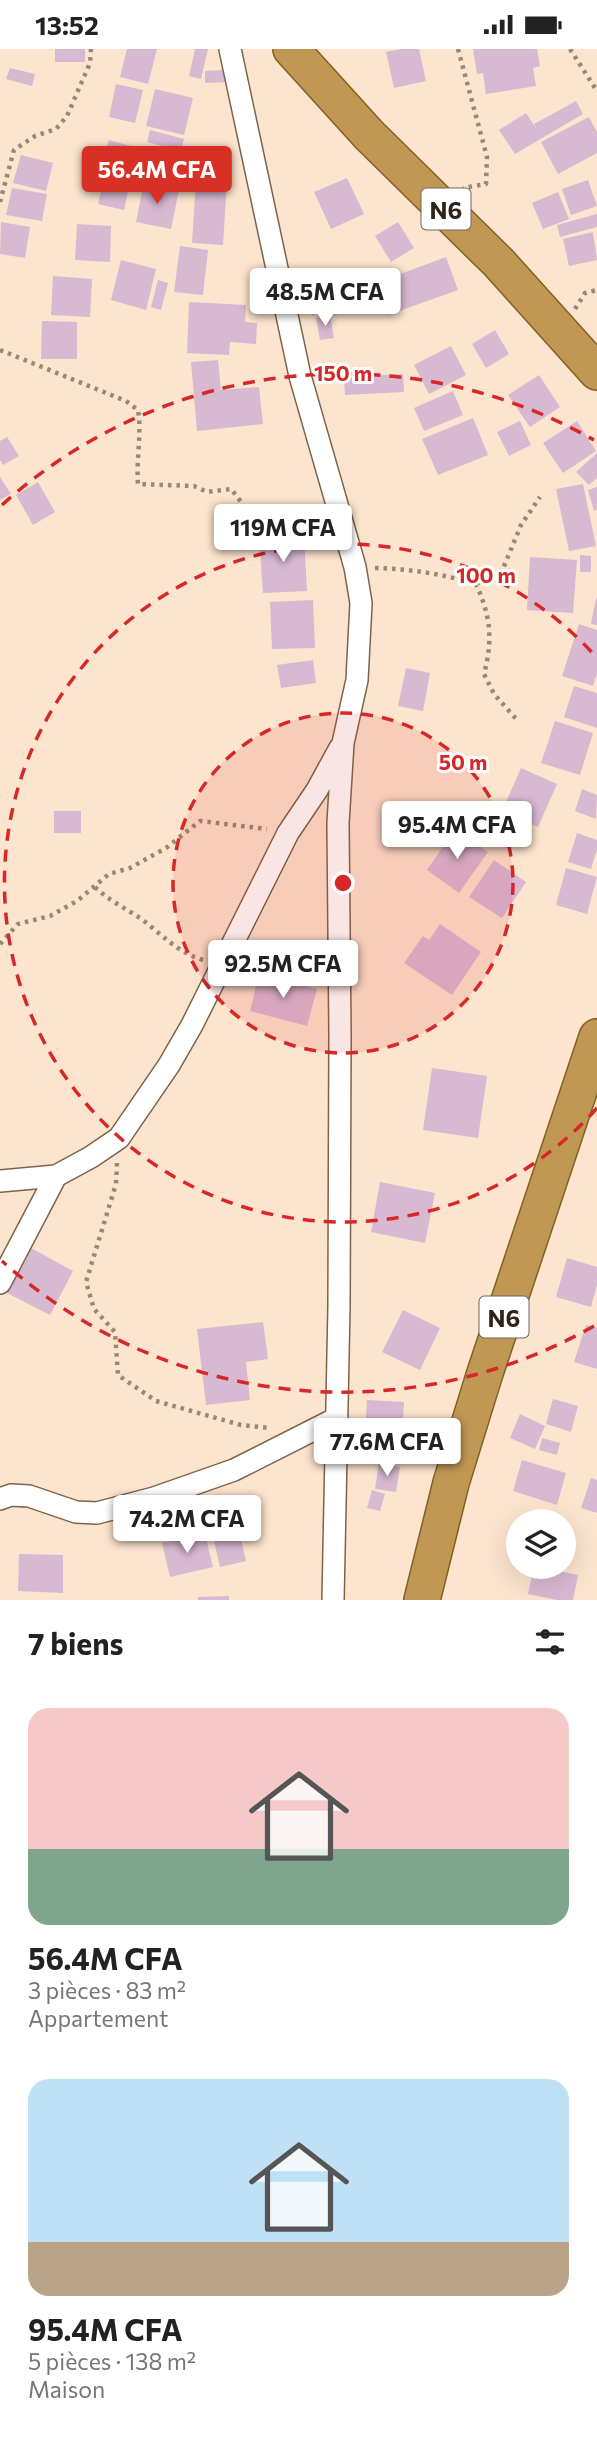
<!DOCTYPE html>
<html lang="fr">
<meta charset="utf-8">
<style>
:root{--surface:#fff;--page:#f2f2f2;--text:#222;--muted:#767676;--accent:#d93025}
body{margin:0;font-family:Commissioner,sans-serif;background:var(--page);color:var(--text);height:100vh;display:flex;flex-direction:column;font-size:26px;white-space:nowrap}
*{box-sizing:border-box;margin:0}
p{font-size:23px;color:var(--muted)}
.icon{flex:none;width:38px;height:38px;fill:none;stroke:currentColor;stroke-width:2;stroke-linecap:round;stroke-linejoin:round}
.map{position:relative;height:1551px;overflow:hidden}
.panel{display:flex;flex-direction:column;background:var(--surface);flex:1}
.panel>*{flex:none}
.tools{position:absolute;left:506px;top:1460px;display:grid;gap:14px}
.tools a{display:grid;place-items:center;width:70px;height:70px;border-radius:50%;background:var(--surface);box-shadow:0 7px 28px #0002;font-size:35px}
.price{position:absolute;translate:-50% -60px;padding:0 16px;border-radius:7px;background:#fff;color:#222;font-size:23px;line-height:46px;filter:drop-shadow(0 2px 4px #0008)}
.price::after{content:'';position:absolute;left:50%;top:42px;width:21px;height:16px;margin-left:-10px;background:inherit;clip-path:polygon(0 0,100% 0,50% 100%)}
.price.on{background:var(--accent);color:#fff}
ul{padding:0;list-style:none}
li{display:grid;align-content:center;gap:14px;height:371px;padding:0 28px}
li span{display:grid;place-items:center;height:217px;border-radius:21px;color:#555}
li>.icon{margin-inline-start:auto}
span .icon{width:126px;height:126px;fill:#fffc;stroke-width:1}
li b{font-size:30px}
h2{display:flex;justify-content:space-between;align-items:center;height:84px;padding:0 28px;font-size:30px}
.status{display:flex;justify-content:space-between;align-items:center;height:49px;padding:0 35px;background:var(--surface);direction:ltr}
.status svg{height:19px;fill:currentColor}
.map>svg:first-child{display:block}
.building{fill:#d8b9d2}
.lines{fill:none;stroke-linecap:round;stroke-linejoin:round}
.minor-casing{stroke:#7c634a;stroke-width:24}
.trunk-casing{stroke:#825f23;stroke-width:38}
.path{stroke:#998777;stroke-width:4.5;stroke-dasharray:3.5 5;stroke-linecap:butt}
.minor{stroke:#fff;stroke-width:21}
.trunk{stroke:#c09854;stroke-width:35}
.ring{fill:none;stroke:#d62828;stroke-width:3.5;stroke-dasharray:12 9}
.labels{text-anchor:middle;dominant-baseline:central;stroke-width:6;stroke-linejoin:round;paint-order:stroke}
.shield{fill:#fff;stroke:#6d655e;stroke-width:2}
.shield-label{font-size:24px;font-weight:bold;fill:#2e2319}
.centre{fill:#d62828;stroke:#fff;stroke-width:3.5}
.ring-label{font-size:21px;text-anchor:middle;font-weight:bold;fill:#d62828;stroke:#fff;stroke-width:6;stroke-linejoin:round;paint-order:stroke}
</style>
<div class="status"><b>13:52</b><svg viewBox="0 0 49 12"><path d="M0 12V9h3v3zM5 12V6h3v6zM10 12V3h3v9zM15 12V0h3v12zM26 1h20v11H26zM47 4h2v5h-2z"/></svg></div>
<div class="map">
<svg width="597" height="1551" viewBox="0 0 597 1551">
<rect width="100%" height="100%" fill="#fce4ce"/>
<path class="building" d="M 55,0 L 85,0 L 85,13 L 55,13 Z
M 127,0 L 157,0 L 148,35 L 120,28 Z
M 195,0 L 208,0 L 201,30 L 189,27 Z
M 401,0 L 419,0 L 426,32 L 394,39 L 386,3 Z
M 473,0 L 537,0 L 540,17 L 533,19 L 536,37 L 486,45 L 483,24 L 477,25 Z
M 10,19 L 35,25 L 32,37 L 6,30 Z
M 225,21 L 226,33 L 205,34 L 205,22 Z
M 116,35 L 143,41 L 135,74 L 109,68 Z
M 155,40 L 193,49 L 184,86 L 146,77 Z
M 576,52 L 583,65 L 515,105 L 499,81 L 526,64 L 538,82 L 534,75 Z
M 589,68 L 597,83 L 597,104 L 558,125 L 541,93 Z
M 150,81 L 184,90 L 181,102 L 147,93 Z
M 109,91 L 138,99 L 130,129 L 100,121 Z
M 21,106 L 53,114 L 46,142 L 13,134 Z
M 347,129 L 364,165 L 331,180 L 314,143 Z
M 196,131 L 227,133 L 223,196 L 192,194 Z
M 588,131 L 597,157 L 571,166 L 562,140 Z
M 103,132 L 129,138 L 124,161 L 98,155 Z
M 144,133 L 179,141 L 171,180 L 136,173 Z
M 12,139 L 47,145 L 42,172 L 6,166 Z
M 558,143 L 569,170 L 543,180 L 532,154 Z
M 597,165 L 597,178 L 560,188 L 557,176 Z
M 1,173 L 30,178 L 25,209 L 0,205 Z
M 398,173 L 414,199 L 391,213 L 375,187 Z
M 77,175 L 111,177 L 110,213 L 75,211 Z
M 593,183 L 597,211 L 569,217 L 563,190 Z
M 180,197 L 208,201 L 203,246 L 174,243 Z
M 446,208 L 458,241 L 388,266 L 376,234 Z
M 121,211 L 156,220 L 146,261 L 111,251 Z
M 53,227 L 92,230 L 90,268 L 51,266 Z
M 158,231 L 168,234 L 161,261 L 151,258 Z
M 189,253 L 246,256 L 245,273 L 257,274 L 256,295 L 230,293 L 229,306 L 187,304 Z
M 330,266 L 334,289 L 320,291 L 316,269 Z
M 42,272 L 77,273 L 77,310 L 41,310 Z
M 495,281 L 509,305 L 486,319 L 472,295 Z
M 451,297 L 466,326 L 429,345 L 414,316 Z
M 218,311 L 221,341 L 259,338 L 263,375 L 197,382 L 191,313 Z
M 403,325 L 404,343 L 345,346 L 344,328 Z
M 539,326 L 560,358 L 530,378 L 508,346 Z
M 453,342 L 463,366 L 424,382 L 414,359 Z
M 473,369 L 488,406 L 438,426 L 422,390 Z
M 520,372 L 531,396 L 509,407 L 497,383 Z
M 577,372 L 596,402 L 563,424 L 543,394 Z
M 7,388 L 19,407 L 3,416 L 0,411 L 0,392 Z
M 597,404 L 597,429 L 589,436 L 576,423 Z
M 0,428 L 11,445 L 0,451 Z
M 38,433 L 55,463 L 33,476 L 16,446 Z
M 583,435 L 596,497 L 569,502 L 556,440 Z
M 597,438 L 597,461 L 594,462 L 588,441 Z
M 304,486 L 307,542 L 263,544 L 259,488 Z
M 580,506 L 591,507 L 591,523 L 580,523 Z
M 530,508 L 577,511 L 573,564 L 527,561 Z
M 596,549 L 597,549 L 597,576 L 591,575 Z
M 313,551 L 315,599 L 272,600 L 270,553 Z
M 579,575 L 597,581 L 597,624 L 593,637 L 562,627 Z
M 313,611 L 316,634 L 281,639 L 277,616 Z
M 406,619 L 430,624 L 423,662 L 398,657 Z
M 574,637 L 597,644 L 597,679 L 564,668 Z
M 555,672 L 593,684 L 580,726 L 541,714 Z
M 521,719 L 557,735 L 538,778 L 502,762 Z
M 582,740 L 597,746 L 596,770 L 575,762 Z
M 54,762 L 81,762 L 81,784 L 54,784 Z
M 455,780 L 488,803 L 459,844 L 427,821 Z
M 577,784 L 597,791 L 597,800 L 591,820 L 568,813 Z
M 494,811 L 526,833 L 502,869 L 469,848 Z
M 566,819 L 597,828 L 587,865 L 556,856 Z
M 440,875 L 481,903 L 452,946 L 404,914 L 423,887 L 429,891 Z
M 259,925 L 317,940 L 307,977 L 250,962 Z
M 432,1019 L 487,1027 L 478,1089 L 423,1081 Z
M 380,1133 L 435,1144 L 425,1194 L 371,1183 Z
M 31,1199 L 73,1222 L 50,1266 L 7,1244 Z
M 567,1209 L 597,1218 L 597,1236 L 591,1258 L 556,1248 Z
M 403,1261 L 440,1279 L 420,1321 L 382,1303 Z
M 263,1273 L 268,1310 L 246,1313 L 250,1351 L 206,1356 L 197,1280 Z
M 586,1276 L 597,1279 L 597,1320 L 574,1313 Z
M 553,1350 L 578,1357 L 571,1383 L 546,1375 Z
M 367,1351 L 404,1353 L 401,1406 L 364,1403 Z
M 520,1365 L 545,1377 L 535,1400 L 510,1389 Z
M 542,1389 L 560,1394 L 557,1406 L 539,1401 Z
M 522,1411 L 566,1424 L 557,1456 L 513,1442 Z
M 379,1414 L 400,1418 L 396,1443 L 375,1440 Z
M 591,1429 L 597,1431 L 597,1464 L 581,1459 Z
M 372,1441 L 385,1445 L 380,1462 L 367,1459 Z
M 187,1451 L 194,1482 L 155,1491 L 148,1460 Z
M 238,1477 L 246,1512 L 220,1518 L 212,1483 Z
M 205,1485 L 213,1518 L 170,1528 L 162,1494 Z
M 19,1505 L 63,1506 L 63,1544 L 18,1542 Z
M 534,1517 L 578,1526 L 573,1551 L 557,1551 L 528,1545 Z
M 229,1547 L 229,1551 L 198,1551 L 198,1548 Z"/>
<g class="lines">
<g class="minor-casing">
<path id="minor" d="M 230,0 L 300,327 L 355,518 L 361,554 L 357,631 L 343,694 L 338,774 L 340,985 L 339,1257 L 333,1551
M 0,1132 L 56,1127 L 91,1108 L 119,1089 L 169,1016 L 192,976 L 288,784 L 317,741 L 340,699
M 0,1234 L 56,1127
M 0,1450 L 11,1446 L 29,1447 L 76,1463 L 97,1464 L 154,1449 L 234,1421 L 337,1369"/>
</g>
<g class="trunk-casing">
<path id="trunk" d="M 291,0 L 369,86 L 499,214 L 597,323
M 422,1551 L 451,1434 L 484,1327 L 597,988"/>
</g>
<path class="path" d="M 458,0 L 487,108 L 486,135 L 463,139
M 570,0 L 597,42
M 0,153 L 14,101 L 35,87 L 56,80 L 67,67 L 90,14 L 91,0
M 575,260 L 585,244 L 597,241
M 0,301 L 126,352 L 138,361 C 142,385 136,410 138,435 L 194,437 L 207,443 L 231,440 L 246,459 L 271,468 L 304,474 L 323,483
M 375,519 C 410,520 443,525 476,535 C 491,568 493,591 484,625 L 494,645 L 518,672
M 476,535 L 502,522 L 521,476 L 540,448
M 95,838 C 110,853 128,860 144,872 C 163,887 179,904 203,911
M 0,895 L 18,875 L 50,867 L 77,852 L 109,825 L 130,819 L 166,799 L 200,772 L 267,780
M 117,1114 L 116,1135 L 86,1233 L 94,1260 L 115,1283 L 118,1326 L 156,1352 L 241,1376 L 270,1379"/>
<use href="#minor" class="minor"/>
<use href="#trunk" class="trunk"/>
</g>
<circle cx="343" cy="834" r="170" fill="#d62828" fill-opacity=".12"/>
<g class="ring">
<circle cx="343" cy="834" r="170"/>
<path d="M597 1059A339 339 0 1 1 597 609"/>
<path d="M594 1277A509 509 0 0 1 2 1212M2 456A509 509 0 0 1 594 391"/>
</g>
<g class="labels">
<g class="shield">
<rect x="421.5" y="139.5" width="49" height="41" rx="5"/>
<rect x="479.5" y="1247.5" width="49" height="41" rx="5"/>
</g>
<g class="shield-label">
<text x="446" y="160">N6</text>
<text x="504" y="1268">N6</text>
</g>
</g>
<circle cx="343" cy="834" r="10" class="centre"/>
<g class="ring-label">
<text x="343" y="332">150 m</text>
<text x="486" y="534">100 m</text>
<text x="463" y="721">50 m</text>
</g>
</svg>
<div class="tools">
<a><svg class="icon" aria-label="layers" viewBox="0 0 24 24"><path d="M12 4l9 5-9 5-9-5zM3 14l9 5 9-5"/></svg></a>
</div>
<b class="price on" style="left:157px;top:157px">56.4M CFA</b>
<b class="price" style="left:325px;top:279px">48.5M CFA</b>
<b class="price" style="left:283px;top:515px">119M CFA</b>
<b class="price" style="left:457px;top:812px">95.4M CFA</b>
<b class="price" style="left:283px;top:951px">92.5M CFA</b>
<b class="price" style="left:387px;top:1429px">77.6M CFA</b>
<b class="price" style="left:187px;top:1506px">74.2M CFA</b>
</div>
<section class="panel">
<h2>7 biens<svg class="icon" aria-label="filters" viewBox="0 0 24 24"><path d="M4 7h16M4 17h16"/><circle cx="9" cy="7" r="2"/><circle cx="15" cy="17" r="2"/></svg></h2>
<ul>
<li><span style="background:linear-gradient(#f6c9c9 65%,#7fa58c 0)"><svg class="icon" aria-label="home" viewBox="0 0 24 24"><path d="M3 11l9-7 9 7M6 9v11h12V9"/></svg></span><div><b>56.4M CFA</b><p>3 pièces · 83 m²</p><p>Appartement</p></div></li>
<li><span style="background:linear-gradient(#bfe0f5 75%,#b9a48a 0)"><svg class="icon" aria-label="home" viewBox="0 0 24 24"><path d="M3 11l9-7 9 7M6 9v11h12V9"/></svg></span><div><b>95.4M CFA</b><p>5 pièces · 138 m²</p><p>Maison</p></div></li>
</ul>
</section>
